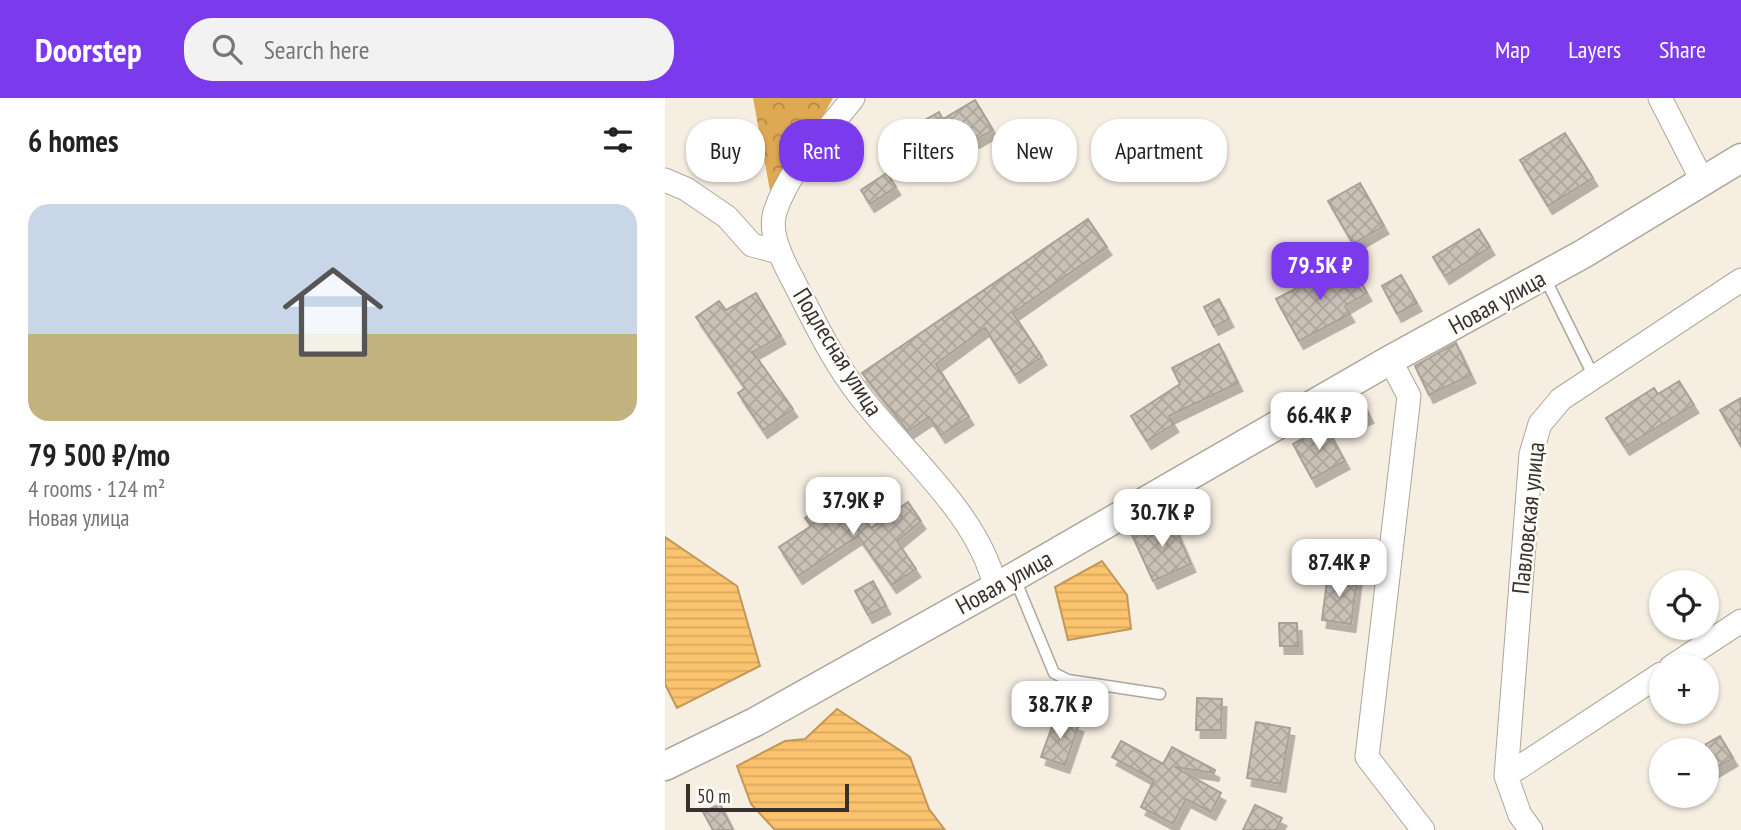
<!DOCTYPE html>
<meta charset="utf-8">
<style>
:root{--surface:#fff;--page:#f2f2f2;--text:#222;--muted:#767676;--accent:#7c3aed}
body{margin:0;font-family:"PT Sans Narrow",sans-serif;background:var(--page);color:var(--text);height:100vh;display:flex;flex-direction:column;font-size:26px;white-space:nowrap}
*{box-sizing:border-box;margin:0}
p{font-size:23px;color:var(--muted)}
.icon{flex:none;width:38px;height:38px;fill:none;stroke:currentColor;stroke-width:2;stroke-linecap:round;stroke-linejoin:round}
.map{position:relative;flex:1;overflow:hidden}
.details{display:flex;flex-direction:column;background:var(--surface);width:665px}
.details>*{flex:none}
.hud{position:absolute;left:21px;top:21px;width:665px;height:63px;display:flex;gap:14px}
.buttons{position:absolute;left:984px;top:472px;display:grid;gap:14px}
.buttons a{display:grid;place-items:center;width:70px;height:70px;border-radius:50%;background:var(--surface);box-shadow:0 2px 5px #0004;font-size:35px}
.scale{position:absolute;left:21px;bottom:18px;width:163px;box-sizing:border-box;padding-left:7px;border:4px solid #35322d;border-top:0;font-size:19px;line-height:24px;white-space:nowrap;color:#35322d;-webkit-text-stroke:5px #fefdfa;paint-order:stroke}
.price{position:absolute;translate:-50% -60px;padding:0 16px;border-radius:14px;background:#fff;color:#222;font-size:23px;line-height:46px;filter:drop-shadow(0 2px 4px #0008)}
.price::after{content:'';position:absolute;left:50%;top:42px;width:21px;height:16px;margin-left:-10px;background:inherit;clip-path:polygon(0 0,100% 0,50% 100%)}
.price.current{background:var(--accent);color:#fff}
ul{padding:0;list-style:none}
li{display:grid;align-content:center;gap:14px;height:371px;padding:0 28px}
li span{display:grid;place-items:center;height:217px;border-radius:21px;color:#555}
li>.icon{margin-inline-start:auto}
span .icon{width:126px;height:126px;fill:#fffc;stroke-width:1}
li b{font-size:30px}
h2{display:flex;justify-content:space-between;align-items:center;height:84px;padding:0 28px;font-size:30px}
.tag{padding:0 24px;border-radius:28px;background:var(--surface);box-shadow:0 2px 5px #0004;font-size:24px;line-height:63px}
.tag.current{background:var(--accent);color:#fff}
header{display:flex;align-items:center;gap:42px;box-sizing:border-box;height:98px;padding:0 35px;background:var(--accent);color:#fff}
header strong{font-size:33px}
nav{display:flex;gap:38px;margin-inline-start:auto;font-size:24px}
.search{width:490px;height:63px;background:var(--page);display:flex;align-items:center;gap:18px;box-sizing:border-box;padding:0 24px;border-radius:28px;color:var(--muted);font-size:26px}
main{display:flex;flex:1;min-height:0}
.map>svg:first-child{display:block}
.forest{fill:url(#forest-crowns)}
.water{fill:url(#water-rules);stroke:#c0985a;stroke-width:2}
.building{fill:url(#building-cross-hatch);stroke:#a9a196;stroke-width:2;filter:url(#shadow)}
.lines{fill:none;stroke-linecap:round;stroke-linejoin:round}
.service-casing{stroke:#aea69b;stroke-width:13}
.minor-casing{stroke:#aea69b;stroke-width:25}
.tertiary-casing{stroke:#aea69b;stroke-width:31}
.service{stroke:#fff;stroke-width:10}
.minor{stroke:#fff;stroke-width:23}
.tertiary{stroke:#fff;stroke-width:28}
.labels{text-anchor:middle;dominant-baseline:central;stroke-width:5;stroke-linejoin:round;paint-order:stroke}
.street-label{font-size:24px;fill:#35322d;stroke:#fefdfa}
</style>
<header>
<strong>Doorstep</strong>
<div class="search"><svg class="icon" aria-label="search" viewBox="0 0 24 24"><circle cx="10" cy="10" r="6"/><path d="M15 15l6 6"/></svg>Search here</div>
<nav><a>Map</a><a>Layers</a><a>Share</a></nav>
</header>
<main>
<section class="details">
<h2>6 homes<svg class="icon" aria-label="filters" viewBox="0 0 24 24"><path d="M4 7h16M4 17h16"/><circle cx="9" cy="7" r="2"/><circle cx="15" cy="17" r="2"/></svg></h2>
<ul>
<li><span style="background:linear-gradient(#c9d6e8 60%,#c2b280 0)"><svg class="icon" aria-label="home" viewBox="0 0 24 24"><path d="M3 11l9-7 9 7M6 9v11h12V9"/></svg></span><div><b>79 500 ₽/mo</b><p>4 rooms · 124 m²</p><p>Новая улица</p></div></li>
</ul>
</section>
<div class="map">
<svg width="1076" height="732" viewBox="0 0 1076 732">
<defs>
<pattern id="forest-crowns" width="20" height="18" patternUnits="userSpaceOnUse" patternTransform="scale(1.75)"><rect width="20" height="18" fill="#dfa853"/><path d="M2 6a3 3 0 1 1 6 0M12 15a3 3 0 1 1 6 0" fill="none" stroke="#b68945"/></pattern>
<pattern id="water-rules" width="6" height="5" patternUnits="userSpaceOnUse" patternTransform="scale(1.75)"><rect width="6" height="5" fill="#fbc36e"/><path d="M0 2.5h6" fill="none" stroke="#d8a860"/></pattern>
<pattern id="building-cross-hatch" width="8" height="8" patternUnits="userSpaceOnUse" patternTransform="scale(1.75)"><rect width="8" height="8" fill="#c9c1b6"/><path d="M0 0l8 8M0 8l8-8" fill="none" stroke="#ada69d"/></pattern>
<filter id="shadow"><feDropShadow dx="4.5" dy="8" stdDeviation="0" flood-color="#0004"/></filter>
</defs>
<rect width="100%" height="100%" fill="#f7eee2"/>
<path class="forest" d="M 88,0 L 168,0 L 108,109 Z"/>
<path class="water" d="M 0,439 L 72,488 L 95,568 L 12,610 L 0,586 Z
M 437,463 L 462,497 L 466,531 L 403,542 L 390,489 Z
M 172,611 L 245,659 L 264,711 L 280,732 L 110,732 L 86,706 L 72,668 L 120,643 L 140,641 Z"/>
<path class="building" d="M 310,2 L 328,32 L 310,42 L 307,37 L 250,69 L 233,37 L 274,14 L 278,21 Z
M 900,35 L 928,80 L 883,108 L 855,62 Z
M 222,75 L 231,89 L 205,106 L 196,92 Z
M 695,85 L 719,128 L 688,146 L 663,103 Z
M 423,121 L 442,149 L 348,215 L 377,259 L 350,277 L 320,230 L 271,266 L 304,319 L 276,337 L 264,319 L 243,333 L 197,275 Z
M 814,131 L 825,149 L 780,178 L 768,159 Z
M 688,170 L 702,195 L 680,208 L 685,216 L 634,243 L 611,201 L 662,174 L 666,182 Z
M 736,177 L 752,205 L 732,216 L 717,188 Z
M 91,195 L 116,238 L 88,254 L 128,311 L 98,332 L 73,295 L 80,290 L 31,219 L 54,203 L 61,212 Z
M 554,201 L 564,221 L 549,229 L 539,209 Z
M 791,245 L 806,277 L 764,297 L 750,268 Z
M 554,246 L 573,285 L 504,318 L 509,326 L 482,343 L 466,318 L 515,286 L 507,270 Z
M 1014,283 L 1029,307 L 960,349 L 941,320 L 989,290 L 993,296 Z
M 695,299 L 704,317 L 683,327 L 675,310 Z
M 1076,300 L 1076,348 L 1055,312 Z
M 661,328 L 680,363 L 647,381 L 628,346 Z
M 182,393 L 206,430 L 243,404 L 256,423 L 232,443 L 251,471 L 227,487 L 193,438 L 133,478 L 114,449 L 146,428 L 140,420 Z
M 506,420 L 526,466 L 488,483 L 467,437 Z
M 663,476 L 692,480 L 686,526 L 657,522 Z
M 208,483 L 221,508 L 203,517 L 190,493 Z
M 614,525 L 632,525 L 633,548 L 615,548 Z
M 532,600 L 557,601 L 556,632 L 531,632 Z
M 391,618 L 414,626 L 400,667 L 376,659 Z
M 591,624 L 625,630 L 616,686 L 582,680 Z
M 1055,638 L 1068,660 L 1041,676 L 1041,646 Z
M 456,643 L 498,666 L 507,649 L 550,672 L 549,675 L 510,669 L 556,695 L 546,714 L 521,701 L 508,726 L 476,709 L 489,682 L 447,659 Z
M 55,706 L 68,732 L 48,732 L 38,714 Z
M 590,707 L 617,720 L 611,732 L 578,732 Z"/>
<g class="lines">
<g class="service-casing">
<path id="service" d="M 879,178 L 929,279
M 350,481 L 389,575 L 403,582 L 495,596"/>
</g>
<g class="minor-casing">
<path id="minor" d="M 188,0 C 161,35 124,70 110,114 C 103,136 119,165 129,184 C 149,223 169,265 196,299 C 241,357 313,416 330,488
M 995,0 L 1037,82
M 0,82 L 21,91 L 62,119 L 87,147 L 114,154
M 725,262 L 744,298 L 702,659 L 758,732
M 1006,569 L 1076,523
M 841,678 L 996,576
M 866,732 L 855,717 L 841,678 L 866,356 L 875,326 L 896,301 L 1076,182"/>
</g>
<g class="tertiary-casing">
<path id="tertiary" d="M 0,668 L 90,624 L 349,479 L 725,262 L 918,156 L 1076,60"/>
</g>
<use href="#service" class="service"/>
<use href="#minor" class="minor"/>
<use href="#tertiary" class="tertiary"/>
</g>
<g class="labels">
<g class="street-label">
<text transform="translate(832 204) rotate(-29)">Новая улица</text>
<text transform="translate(173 254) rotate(58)">Подлесная улица</text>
<text transform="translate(863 420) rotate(-84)">Павловская улица</text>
<text transform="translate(339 484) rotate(-29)">Новая улица</text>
</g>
</g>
</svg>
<div class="buttons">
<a><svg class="icon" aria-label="locate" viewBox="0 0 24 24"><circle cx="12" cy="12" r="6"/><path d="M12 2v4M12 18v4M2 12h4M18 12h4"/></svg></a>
<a>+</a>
<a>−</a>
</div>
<div class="scale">50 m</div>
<b class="price current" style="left:655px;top:204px">79.5K ₽</b>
<b class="price" style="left:654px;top:354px">66.4K ₽</b>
<b class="price" style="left:188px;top:439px">37.9K ₽</b>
<b class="price" style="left:497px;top:451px">30.7K ₽</b>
<b class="price" style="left:674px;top:501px">87.4K ₽</b>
<b class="price" style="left:395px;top:643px">38.7K ₽</b>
<div class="hud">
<a class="tag">Buy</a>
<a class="tag current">Rent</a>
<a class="tag">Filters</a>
<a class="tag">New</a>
<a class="tag">Apartment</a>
</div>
</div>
</main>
